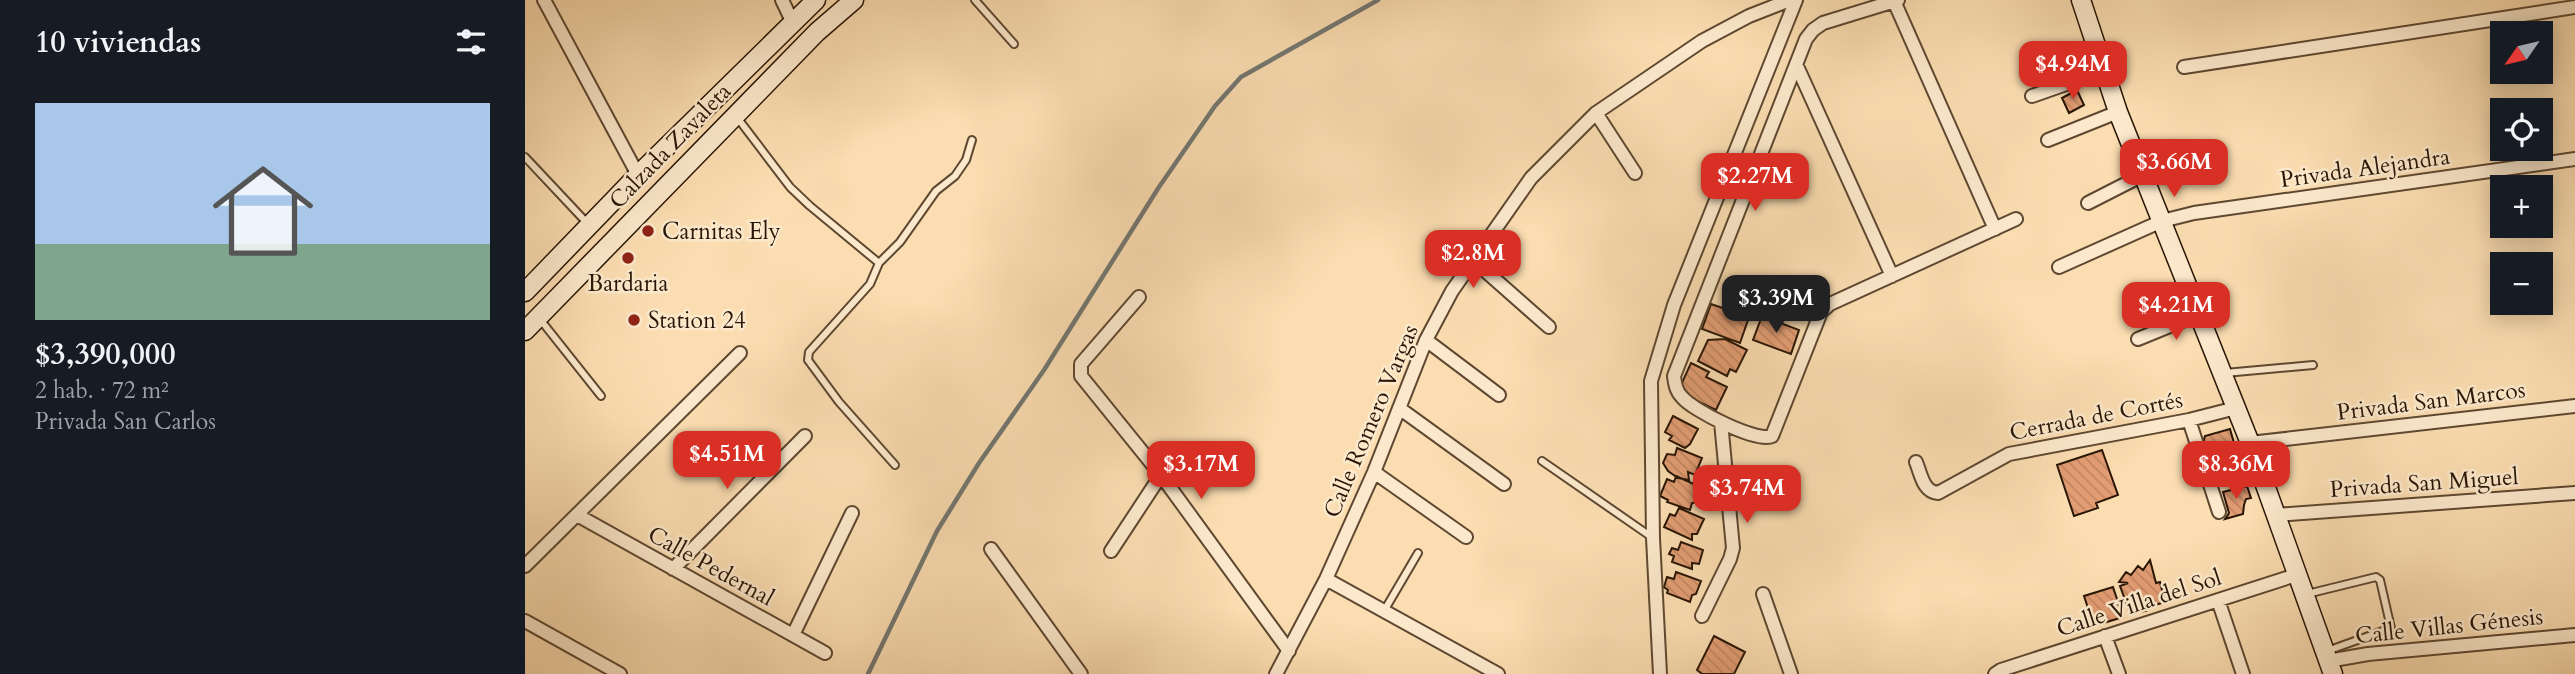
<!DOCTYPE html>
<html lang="es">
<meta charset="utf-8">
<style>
:root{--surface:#171b24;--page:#20242c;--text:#f1f3f6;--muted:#9ea1a6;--accent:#d93025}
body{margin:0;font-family:Cardo,serif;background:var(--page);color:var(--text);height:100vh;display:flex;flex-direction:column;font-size:26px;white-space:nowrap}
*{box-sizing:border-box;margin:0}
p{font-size:23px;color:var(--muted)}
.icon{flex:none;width:38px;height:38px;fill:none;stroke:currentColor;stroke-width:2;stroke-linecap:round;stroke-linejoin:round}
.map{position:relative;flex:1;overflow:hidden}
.sheet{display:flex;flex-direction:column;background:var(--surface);width:525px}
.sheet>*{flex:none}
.needle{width:46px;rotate:236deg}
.fabs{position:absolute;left:1965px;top:21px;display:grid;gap:14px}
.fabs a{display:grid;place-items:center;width:63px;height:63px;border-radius:0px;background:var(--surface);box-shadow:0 4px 18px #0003;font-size:35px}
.price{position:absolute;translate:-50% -60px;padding:0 16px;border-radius:14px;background:var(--accent);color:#fff;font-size:23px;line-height:46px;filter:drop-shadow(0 2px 4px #0008)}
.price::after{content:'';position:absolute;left:50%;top:42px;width:21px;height:16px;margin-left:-10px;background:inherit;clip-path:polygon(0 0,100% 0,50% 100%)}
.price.selected{background:#222;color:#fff}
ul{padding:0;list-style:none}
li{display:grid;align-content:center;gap:14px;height:371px;padding:0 35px}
li span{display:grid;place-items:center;height:217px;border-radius:0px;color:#555}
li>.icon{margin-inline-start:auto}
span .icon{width:126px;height:126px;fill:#fffc;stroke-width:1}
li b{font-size:30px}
h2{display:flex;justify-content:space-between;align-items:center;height:84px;padding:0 35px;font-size:30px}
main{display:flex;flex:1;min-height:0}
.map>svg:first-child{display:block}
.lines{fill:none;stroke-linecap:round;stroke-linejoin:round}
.stream{stroke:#737771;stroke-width:4.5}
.building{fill:url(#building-back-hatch);stroke:#291606;stroke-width:2}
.service-casing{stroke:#5e4831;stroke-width:10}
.minor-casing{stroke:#5e4831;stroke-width:16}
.secondary-casing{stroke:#291606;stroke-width:21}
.service{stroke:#fce9cc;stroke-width:6}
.minor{stroke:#fce9cc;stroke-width:12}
.secondary{stroke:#fce9cc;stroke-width:18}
.poi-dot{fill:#8f2418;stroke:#fce9cc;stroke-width:2.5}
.labels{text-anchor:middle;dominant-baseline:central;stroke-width:5;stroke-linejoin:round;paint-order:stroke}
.street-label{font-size:23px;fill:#291606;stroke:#fce9cc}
.poi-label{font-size:23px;fill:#291606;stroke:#fce9cc;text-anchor:start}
</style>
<main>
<section class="sheet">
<h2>10 viviendas<svg class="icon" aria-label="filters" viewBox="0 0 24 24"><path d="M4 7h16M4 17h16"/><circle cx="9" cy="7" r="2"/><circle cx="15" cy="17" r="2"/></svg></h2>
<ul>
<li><span style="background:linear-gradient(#a9c7e8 65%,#7fa58c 0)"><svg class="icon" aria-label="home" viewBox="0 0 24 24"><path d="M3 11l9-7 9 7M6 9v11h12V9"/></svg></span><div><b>$3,390,000</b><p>2 hab. · 72 m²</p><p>Privada San Carlos</p></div></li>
</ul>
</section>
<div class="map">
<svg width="2050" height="674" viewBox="0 0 2050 674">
<defs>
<pattern id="building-back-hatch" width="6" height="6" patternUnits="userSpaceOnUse" patternTransform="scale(1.75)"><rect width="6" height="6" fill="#e29d73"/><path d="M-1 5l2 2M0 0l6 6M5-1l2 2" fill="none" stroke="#c28662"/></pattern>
</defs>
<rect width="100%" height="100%" fill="#fbddb1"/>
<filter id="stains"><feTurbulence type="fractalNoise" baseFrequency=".00286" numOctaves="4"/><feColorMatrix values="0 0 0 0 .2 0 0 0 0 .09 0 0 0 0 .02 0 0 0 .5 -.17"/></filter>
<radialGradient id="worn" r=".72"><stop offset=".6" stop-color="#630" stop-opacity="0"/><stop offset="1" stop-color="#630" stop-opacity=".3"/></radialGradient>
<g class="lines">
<path class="stream" d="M 343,674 L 412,531 L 454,463 L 519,370 L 634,187 L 690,106 L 716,77 L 853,0"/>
</g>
<path class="building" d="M 1552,90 L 1559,105 L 1544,113 L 1537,98 Z
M 1186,304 L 1224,317 L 1215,343 L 1177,329 Z
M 1237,316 L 1274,330 L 1266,354 L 1228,340 Z
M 1200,339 L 1222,350 L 1211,372 L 1205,369 L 1202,376 L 1173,361 L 1183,340 Z
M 1166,363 L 1184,372 L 1181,377 L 1202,387 L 1191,410 L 1157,394 L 1155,387 Z
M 1148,416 L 1173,429 L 1165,444 L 1160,448 L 1144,440 L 1147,436 L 1140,432 Z
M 1705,429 L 1713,457 L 1689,464 L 1686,456 L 1680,456 L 1677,447 L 1680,436 Z
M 1152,448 L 1177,458 L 1170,475 L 1163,472 L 1164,480 L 1153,478 L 1143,471 L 1138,463 L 1142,454 L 1150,455 Z
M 1577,450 L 1593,495 L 1571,503 L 1573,508 L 1549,516 L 1532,465 Z
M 1151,476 L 1178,488 L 1172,502 L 1167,503 L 1165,510 L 1142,502 L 1143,500 L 1135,496 L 1142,479 L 1149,482 Z
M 1722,486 L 1726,498 L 1721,499 L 1719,505 L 1718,514 L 1700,519 L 1704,513 L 1698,492 Z
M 1154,508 L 1179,519 L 1172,534 L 1167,534 L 1167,540 L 1139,527 L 1145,514 L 1150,516 Z
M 1156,542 L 1178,550 L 1174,564 L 1167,563 L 1167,569 L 1147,562 L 1149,556 L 1144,554 L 1147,548 L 1153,550 Z
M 1625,560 L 1631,583 L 1635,582 L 1640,602 L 1620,608 L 1621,611 L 1605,613 L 1595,586 L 1603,583 L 1594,582 L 1601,572 L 1606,575 L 1613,566 L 1618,570 Z
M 1151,572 L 1176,581 L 1171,594 L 1167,595 L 1165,602 L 1142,593 L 1143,590 L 1139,587 L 1142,577 L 1149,579 Z
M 1588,587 L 1598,617 L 1569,626 L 1559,596 Z
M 1189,636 L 1220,652 L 1209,674 L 1177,674 L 1172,670 Z"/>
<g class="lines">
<g class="service-casing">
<path id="service" d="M 450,0 L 489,44
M 211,116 L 265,187 L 285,206 L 354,263 L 375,242 L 411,191 L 430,176 L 441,160 L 447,140
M 0,157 L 63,224
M 354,263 L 345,284 L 284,352 L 283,360 L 314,402 L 370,465
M 14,318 L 76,396
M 1700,373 L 1788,365
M 1017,461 L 1128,538
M 1782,594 L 1851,577 L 1855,580 L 1866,628 L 1802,651
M 859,611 L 893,553"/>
</g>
<g class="minor-casing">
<path id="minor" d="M 19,0 L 113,175
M 257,0 L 267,21
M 1373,0 L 1298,23 L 1288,30 L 1281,39 L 1149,376 C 1150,384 1151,391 1157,397 C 1167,410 1232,443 1247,436 L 1296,312 L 1305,304 L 1491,219
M 1369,1 L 1470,229
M 1271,64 L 1367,276
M 1659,67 L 2050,7
M 1507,96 L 1578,71
M 1071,113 L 1110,173
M 1523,140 L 1593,112
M 1563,203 L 1618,175
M 948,260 L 1024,327
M 1534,267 L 1637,221 L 1669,213 L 2050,159
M 614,297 L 556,364 L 556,376 L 636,475 L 764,651
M 1613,339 L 1674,314
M 901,340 L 974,395
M 874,408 L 979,484
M 1664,420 L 1694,512
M 1725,443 L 2050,406
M 1391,462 C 1396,474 1398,492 1413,493 L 1484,454 L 1664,420 L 1711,408
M 849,472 L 941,537
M 52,515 L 300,653
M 1751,515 L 2050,493
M 466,549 L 556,674
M 586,551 L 636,475
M 0,566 L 215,353
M 148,569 L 280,436
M 801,579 L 973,674
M 1238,594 L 1266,674
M 1693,600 L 1718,674
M 1177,616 L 1205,559 L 1208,548 L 1196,422
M 0,621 L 95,674
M 268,635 L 327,513
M 1580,636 L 1594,674
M 1803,661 L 1843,654 L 2050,635
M 751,674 L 801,579 L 849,472 L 901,340 L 927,291 L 1006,178 L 1071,113 L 1177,41 L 1224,16 L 1265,0
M 1135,674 L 1128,538 L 1126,381 L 1149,305 L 1271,0
M 1470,674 L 1476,670 L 1771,575"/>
</g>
<g class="secondary-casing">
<path id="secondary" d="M 1556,0 L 1593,112 L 1725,443 L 1808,674
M 0,292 L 113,175 L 291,0
M 0,331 L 292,32 L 329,0"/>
</g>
<use href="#service" class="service"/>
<use href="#minor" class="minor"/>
<use href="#secondary" class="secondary"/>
</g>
<g class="poi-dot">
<circle cx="123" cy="231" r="7"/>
<circle cx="103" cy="258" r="7"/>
<circle cx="109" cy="320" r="7"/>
</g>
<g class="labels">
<g class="street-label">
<text transform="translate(145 146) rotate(-46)">Calzada Zavaleta</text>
<text transform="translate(1840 168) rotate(-8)">Privada Alejandra</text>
<text transform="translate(1906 401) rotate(-7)">Privada San Marcos</text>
<text transform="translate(1571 416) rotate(-11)">Cerrada de Cortés</text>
<text transform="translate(846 421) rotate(-67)">Calle Romero Vargas</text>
<text transform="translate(1899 483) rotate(-4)">Privada San Miguel</text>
<text transform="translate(186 566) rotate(29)">Calle Pedernal</text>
<text transform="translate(1614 603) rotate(-18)">Calle Villa del Sol</text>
<text transform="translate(1924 626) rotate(-6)">Calle Villas Génesis</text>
</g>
<g class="poi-label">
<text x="137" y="231">Carnitas Ely</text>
<text x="103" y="283" text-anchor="middle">Bardaria</text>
<text x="123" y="320">Station 24</text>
</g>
</g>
<rect width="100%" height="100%" filter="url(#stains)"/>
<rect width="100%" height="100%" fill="url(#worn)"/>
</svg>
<div class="fabs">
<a><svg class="needle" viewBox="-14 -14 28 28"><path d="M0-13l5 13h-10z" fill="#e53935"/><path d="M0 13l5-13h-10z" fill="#9ea1a6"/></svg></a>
<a><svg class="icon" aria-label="locate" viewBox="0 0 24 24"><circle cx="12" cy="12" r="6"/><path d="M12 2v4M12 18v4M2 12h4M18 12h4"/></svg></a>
<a>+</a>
<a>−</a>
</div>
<b class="price" style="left:1548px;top:101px">$4.94M</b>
<b class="price" style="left:1649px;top:199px">$3.66M</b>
<b class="price" style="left:1230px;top:213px">$2.27M</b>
<b class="price" style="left:948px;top:290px">$2.8M</b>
<b class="price selected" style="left:1251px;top:335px">$3.39M</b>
<b class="price" style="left:1651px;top:342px">$4.21M</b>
<b class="price" style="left:202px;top:491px">$4.51M</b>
<b class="price" style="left:676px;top:501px">$3.17M</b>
<b class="price" style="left:1711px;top:501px">$8.36M</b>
<b class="price" style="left:1222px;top:525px">$3.74M</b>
</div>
</main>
